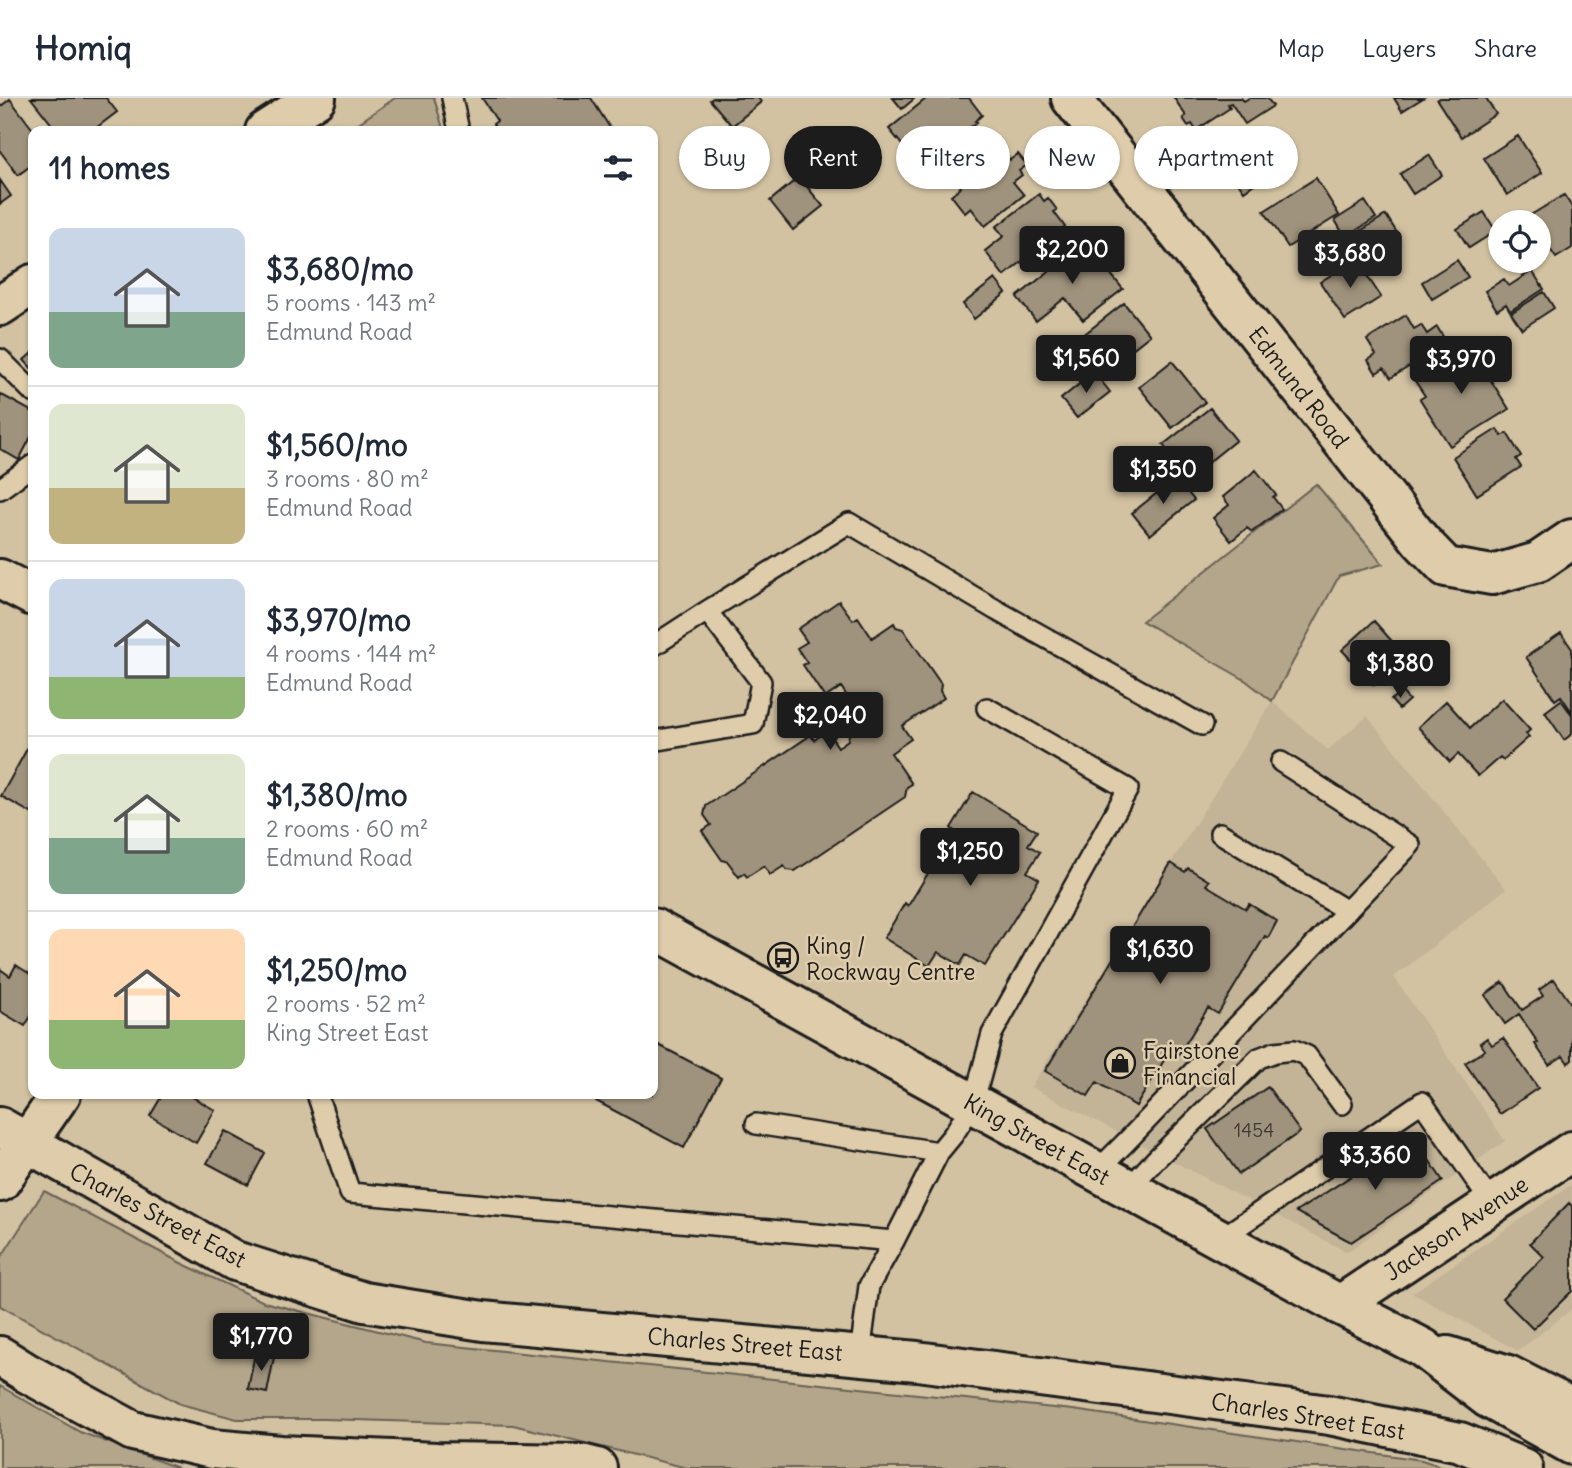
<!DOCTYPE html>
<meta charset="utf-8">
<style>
:root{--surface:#fff;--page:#f2f2f3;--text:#1f2937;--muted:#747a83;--line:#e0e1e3;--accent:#1c1c1c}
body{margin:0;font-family:Delius,sans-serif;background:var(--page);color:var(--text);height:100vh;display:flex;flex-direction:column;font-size:26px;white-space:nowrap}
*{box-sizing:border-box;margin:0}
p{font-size:23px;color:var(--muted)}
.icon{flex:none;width:38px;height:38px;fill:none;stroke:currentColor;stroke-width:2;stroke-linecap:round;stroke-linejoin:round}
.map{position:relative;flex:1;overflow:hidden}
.details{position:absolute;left:28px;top:28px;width:630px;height:973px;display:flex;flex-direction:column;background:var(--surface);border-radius:14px;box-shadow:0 2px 5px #0004}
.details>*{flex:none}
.hud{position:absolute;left:679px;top:28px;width:665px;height:63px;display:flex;gap:14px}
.fabs{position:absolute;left:1488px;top:112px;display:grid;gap:14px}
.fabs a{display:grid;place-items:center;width:63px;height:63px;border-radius:50%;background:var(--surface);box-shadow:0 2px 5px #0004;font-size:35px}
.price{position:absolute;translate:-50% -60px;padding:0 16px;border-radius:7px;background:var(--accent);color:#fff;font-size:23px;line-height:46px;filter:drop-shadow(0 2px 4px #0008)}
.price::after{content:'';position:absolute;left:50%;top:42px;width:21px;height:16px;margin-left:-10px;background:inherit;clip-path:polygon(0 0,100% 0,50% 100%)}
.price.on{background:#222;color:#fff}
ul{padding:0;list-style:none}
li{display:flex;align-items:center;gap:21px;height:175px;padding:0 21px}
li+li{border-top:2px solid var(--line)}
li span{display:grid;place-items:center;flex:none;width:196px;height:140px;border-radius:14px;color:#555}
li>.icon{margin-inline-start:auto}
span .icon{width:84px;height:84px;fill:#fffc;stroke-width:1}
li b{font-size:30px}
h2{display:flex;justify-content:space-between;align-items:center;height:84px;padding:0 21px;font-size:30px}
.tag{padding:0 24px;border-radius:32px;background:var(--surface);box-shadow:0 2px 5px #0004;font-size:24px;line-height:63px}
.tag.on{background:var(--accent);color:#fff}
header{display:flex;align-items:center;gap:42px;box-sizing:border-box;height:98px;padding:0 35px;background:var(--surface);border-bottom:2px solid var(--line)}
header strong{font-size:33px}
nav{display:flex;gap:38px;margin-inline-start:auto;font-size:24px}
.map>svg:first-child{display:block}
.built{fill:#c3b497}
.green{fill:#b4a68b;stroke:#686154;stroke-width:2}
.building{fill:#a0937d;stroke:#1c1c1c;stroke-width:2}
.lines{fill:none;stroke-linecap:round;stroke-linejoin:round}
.service-casing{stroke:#1c1c1c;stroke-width:24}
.minor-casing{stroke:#1c1c1c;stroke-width:44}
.secondary-casing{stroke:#1c1c1c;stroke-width:44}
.service{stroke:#deccaa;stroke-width:19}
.minor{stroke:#deccaa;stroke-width:38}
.secondary{stroke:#deccaa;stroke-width:38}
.labels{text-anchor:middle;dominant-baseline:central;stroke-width:5;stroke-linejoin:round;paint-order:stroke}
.number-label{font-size:19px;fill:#3d3a34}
.street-label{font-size:23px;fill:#1c1c1c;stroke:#deccaa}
.poi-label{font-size:23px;fill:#1c1c1c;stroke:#deccaa;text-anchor:start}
</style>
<header>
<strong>Homiq</strong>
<nav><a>Map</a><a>Layers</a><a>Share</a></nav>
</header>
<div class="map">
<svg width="1572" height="1370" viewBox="0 0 1572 1370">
<rect width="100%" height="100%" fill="#d2c2a2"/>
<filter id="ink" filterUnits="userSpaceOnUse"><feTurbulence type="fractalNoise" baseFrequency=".0143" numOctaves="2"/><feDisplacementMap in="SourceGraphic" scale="14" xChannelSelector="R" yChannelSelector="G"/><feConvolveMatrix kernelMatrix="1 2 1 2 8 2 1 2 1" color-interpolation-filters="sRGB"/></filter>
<g filter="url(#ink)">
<path class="built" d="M 1272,603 L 1328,652 L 1367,618 L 1506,791 L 1394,879 L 1505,1043 L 1347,1154 L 1031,989 Z
M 1572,1086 L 1572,1211 L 1518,1253 L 1412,1195 Z"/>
<path class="green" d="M 395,0 L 434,0 L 442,27 L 443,33 L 347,33 Z
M 1316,386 L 1383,466 L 1339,478 L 1272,603 L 1245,582 L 1142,523 Z
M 44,1093 L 181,1165 L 264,1204 L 426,1245 L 1073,1312 L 1422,1362 L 1446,1370 L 687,1370 L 513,1327 L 325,1321 L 237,1321 L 180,1306 L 0,1208 L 0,1161 Z
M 0,1288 L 80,1334 L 178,1370 L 0,1370 Z"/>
<path class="building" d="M 31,0 L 106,0 L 117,14 L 92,33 L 57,33 Z
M 482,0 L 591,0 L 612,33 L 497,33 L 493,26 L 497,23 Z
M 713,0 L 758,0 L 761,4 L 732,28 L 710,2 Z
M 893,0 L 913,0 L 914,1 L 902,11 Z
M 927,0 L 969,0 L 982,17 L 975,23 L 977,24 L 920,69 L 889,31 Z
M 1174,0 L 1241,0 L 1244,3 L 1249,0 L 1267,0 L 1273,8 L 1245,26 L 1231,5 L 1228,6 L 1230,10 L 1196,32 L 1192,26 L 1188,28 L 1183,20 L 1186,18 Z
M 1394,0 L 1423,0 L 1402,13 Z
M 1440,0 L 1486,0 L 1496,16 L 1461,39 L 1437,2 Z
M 10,1 L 34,33 L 33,66 L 18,77 L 0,53 L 0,9 Z
M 1253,32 L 1278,69 L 1244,93 L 1218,55 Z
M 1518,38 L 1542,75 L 1507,97 L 1484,60 Z
M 994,43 L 1010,62 L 1018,56 L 1027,67 L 1019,73 L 1022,77 L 1013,84 L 1024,97 L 985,128 L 971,110 L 965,115 L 951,97 L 961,89 L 952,77 Z
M 1429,57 L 1442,77 L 1413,96 L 1400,76 Z
M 799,79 L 823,108 L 793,132 L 770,103 Z
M 1316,80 L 1339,117 L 1288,149 L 1264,113 Z
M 0,82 L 11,98 L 0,106 Z
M 1039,96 L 1044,103 L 1048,100 L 1057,112 L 1054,114 L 1065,129 L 1004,178 L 985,153 L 1004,138 L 996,129 Z
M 1564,97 L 1572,109 L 1572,150 L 1556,160 L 1538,133 L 1538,124 L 1533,124 L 1529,118 Z
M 1365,103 L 1376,120 L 1345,139 L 1335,122 Z
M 1484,114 L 1496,133 L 1469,150 L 1457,131 Z
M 1386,117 L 1397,135 L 1366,155 L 1354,137 Z
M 1085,144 L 1123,191 L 1083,222 L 1065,200 L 1036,223 L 1017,199 Z
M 1356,161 L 1381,199 L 1345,222 L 1320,184 Z
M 1457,162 L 1468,179 L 1432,201 L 1422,184 Z
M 1532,173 L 1544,191 L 1510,213 L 1506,206 L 1497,212 L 1485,193 L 1504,181 L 1509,188 Z
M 995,181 L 1006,195 L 974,221 L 963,206 Z
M 1544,194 L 1554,210 L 1522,231 L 1511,215 Z
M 1124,205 L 1150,237 L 1108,270 L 1097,256 L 1072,276 L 1058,257 Z
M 1406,217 L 1414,231 L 1421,227 L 1427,236 L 1437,229 L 1447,245 L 1391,280 L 1384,270 L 1376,275 L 1368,262 L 1376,257 L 1367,242 Z
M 1469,248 L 1509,311 L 1450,348 L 1420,301 L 1425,298 L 1415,283 Z
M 33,254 L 33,272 L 24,262 Z
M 1172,263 L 1205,304 L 1172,330 L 1139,289 Z
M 1094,274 L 1110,294 L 1077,320 L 1061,301 Z
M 0,296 L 33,314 L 33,335 L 19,362 L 0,351 Z
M 1210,310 L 1236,342 L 1189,380 L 1163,347 Z
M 1497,331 L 1502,338 L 1507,335 L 1521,358 L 1516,361 L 1521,369 L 1477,397 L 1453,359 Z
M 1256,372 L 1276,397 L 1273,399 L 1282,411 L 1252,434 L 1247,430 L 1231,443 L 1213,420 L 1229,407 L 1223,399 Z
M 1176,380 L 1194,402 L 1150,437 L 1132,415 Z
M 839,503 L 853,522 L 858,519 L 872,540 L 894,525 L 896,529 L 903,531 L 941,586 L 940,593 L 944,600 L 902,628 L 911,641 L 891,655 L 912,686 L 907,689 L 905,699 L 795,773 L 787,772 L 784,768 L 770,777 L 764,768 L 747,779 L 744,775 L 739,779 L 728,764 L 722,762 L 702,733 L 711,727 L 704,717 L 706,708 L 811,637 L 814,642 L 827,633 L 838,649 L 848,642 L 854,609 L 841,589 L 825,600 L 803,567 L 807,565 L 797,550 L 807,544 L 798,531 Z
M 1374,523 L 1405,558 L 1374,587 L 1342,552 Z
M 1561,535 L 1572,551 L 1572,614 L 1561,598 L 1555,602 L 1526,559 Z
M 1401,593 L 1409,602 L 1399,611 L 1391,602 Z
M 1502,601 L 1530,632 L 1526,636 L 1529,639 L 1503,662 L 1500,659 L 1478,678 L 1458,656 L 1450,664 L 1418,629 L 1446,603 L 1470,630 Z
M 1561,602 L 1572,617 L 1572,636 L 1564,642 L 1545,614 Z
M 33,640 L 33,716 L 1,698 Z
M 973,694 L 1037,733 L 1028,747 L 1040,754 L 1027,774 L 1039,781 L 985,868 L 966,857 L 960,867 L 938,854 L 929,868 L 884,840 L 905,805 L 908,808 L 954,733 L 951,730 Z
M 1171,765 L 1185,774 L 1188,770 L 1209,783 L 1206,787 L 1246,811 L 1249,806 L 1277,823 L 1268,840 L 1265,838 L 1218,916 L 1208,910 L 1179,956 L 1171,951 L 1136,1008 L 1097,984 L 1088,998 L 1045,973 Z
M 16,867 L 33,878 L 33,915 L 25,928 L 0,913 L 0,871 L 10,878 Z
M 1554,881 L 1572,907 L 1572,962 L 1568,965 L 1563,958 L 1549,967 L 1535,946 L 1538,945 L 1519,916 L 1505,926 L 1485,897 L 1503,884 L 1522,912 L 1543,898 L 1539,892 Z
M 1487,940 L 1492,947 L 1503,940 L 1538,990 L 1500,1016 L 1465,965 L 1485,952 L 1480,945 Z
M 653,944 L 721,980 L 684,1050 L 583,996 L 653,996 Z
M 1268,989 L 1300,1034 L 1239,1076 L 1207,1031 Z
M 163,996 L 187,996 L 215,1012 L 196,1045 L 150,1018 Z
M 225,1033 L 265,1055 L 248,1087 L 207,1065 Z
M 1413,1038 L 1443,1083 L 1351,1144 L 1296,1114 Z
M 1569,1105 L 1572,1108 L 1572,1193 L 1533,1231 L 1502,1200 L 1544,1159 L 1530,1145 Z
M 255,1255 L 274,1259 L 267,1295 L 248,1291 Z"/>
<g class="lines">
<g class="service-casing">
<path id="service" d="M 452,0 L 459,33
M 0,261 L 33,294
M 0,391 L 33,367
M 653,548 L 707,513 L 849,425 L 996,512 L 1202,627
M 653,643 L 753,626 L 761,584 L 707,513
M 1220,735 L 1347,813
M 317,996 L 350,1095 L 894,1143
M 756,1026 L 939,1054
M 1096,1074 L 1127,1043 L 1410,747 L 1281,664
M 1128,1091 L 1157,1060 L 1259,960 L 1275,954 L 1294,952 L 1307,958 L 1342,1006
M 1220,1141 L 1422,1004 L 1492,1106
M 860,1256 L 869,1188 L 894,1143 L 939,1054 L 953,1037 L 973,1006 L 992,936 L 1128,691 L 987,610"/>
</g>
<g class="minor-casing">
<path id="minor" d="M 1071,0 L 1421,443 L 1446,469 L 1492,477 L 1538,464 L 1572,441
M 265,33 L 316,0
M 0,208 L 33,186
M 0,1084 L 61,996
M 1340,1207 L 1572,1053
M 0,1258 L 27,1275 L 133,1333 L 212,1351 L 281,1357 L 437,1364 L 581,1366 L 597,1370"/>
</g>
<g class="secondary-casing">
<path id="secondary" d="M 0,481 L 33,498
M 653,830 L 1340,1207 L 1423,1250 L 1488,1300 L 1572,1347
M 0,1029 L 235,1163 L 364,1204 L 483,1223 L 917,1263 L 1329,1317 L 1460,1344 L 1523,1370
M 1448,1258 L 1508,1277 L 1572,1310"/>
</g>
<use href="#service" class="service"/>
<use href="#minor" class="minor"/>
<use href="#secondary" class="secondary"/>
</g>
</g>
<defs>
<g id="bus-ring" transform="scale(1.575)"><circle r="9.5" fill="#deccaa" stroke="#1c1c1c" stroke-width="1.5"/><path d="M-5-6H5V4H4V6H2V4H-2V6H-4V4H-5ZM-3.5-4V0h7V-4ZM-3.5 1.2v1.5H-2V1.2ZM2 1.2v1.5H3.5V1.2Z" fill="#1c1c1c"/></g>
<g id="shop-ring" transform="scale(1.575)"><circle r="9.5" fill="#deccaa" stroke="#1c1c1c" stroke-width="1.5"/><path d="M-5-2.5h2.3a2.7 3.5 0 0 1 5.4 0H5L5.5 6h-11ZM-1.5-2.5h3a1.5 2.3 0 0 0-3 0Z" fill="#1c1c1c"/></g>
</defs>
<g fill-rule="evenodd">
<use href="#bus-ring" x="783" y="860"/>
<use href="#shop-ring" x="1120" y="965"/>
</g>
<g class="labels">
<g class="number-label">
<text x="1254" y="1032">1454</text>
</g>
<g class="street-label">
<text transform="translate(1299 289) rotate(52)">Edmund Road</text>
<text transform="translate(1037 1041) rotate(29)">King Street East</text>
<text transform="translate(158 1117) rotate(28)">Charles Street East</text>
<text transform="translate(1456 1130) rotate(-34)">Jackson Avenue</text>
<text transform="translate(745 1246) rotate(5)">Charles Street East</text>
<text transform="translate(1308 1318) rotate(9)">Charles Street East</text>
</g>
<g class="poi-label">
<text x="806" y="847">King /<tspan x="806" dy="26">Rockway Centre</tspan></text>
<text x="1143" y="952">Fairstone<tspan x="1143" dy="26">Financial</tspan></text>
</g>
</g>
</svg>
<div class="fabs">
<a><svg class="icon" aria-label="locate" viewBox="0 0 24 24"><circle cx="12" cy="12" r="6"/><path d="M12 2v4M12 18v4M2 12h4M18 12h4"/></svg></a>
</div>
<b class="price" style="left:1072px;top:188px">$2,200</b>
<b class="price on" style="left:1350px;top:192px">$3,680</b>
<b class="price" style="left:1086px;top:297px">$1,560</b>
<b class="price" style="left:1461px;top:298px">$3,970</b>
<b class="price" style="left:1163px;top:408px">$1,350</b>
<b class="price" style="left:1400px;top:602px">$1,380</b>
<b class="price" style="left:830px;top:654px">$2,040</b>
<b class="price" style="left:970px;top:790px">$1,250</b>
<b class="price" style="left:1160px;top:888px">$1,630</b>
<b class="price" style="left:1375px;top:1094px">$3,360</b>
<b class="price" style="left:261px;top:1275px">$1,770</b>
<div class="hud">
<a class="tag">Buy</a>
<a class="tag on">Rent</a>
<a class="tag">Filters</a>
<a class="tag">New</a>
<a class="tag">Apartment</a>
</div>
<section class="details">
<h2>11 homes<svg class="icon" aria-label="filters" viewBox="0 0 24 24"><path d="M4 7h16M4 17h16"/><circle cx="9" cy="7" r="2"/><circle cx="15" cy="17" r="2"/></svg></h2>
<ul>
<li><span style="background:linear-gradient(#c9d6e8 60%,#7fa58c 0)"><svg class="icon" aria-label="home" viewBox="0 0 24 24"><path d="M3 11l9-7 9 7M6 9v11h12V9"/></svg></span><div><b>$3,680/mo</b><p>5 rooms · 143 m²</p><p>Edmund Road</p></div></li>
<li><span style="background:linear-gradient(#dfe7d0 60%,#c2b280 0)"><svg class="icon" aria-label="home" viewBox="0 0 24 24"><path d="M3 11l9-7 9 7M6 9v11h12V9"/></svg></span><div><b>$1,560/mo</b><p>3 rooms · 80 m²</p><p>Edmund Road</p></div></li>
<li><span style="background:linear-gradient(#c9d6e8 70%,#8fb573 0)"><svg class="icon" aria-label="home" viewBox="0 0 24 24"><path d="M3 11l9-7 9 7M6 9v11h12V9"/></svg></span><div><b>$3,970/mo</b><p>4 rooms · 144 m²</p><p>Edmund Road</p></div></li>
<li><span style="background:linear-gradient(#dfe7d0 60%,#7fa58c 0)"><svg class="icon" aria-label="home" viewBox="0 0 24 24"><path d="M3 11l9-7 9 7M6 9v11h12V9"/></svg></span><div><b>$1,380/mo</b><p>2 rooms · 60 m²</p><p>Edmund Road</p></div></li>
<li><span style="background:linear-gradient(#ffd9b3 65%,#8fb573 0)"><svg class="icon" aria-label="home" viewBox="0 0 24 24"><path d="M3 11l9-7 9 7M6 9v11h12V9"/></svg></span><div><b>$1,250/mo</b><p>2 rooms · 52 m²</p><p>King Street East</p></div></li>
</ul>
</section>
</div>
